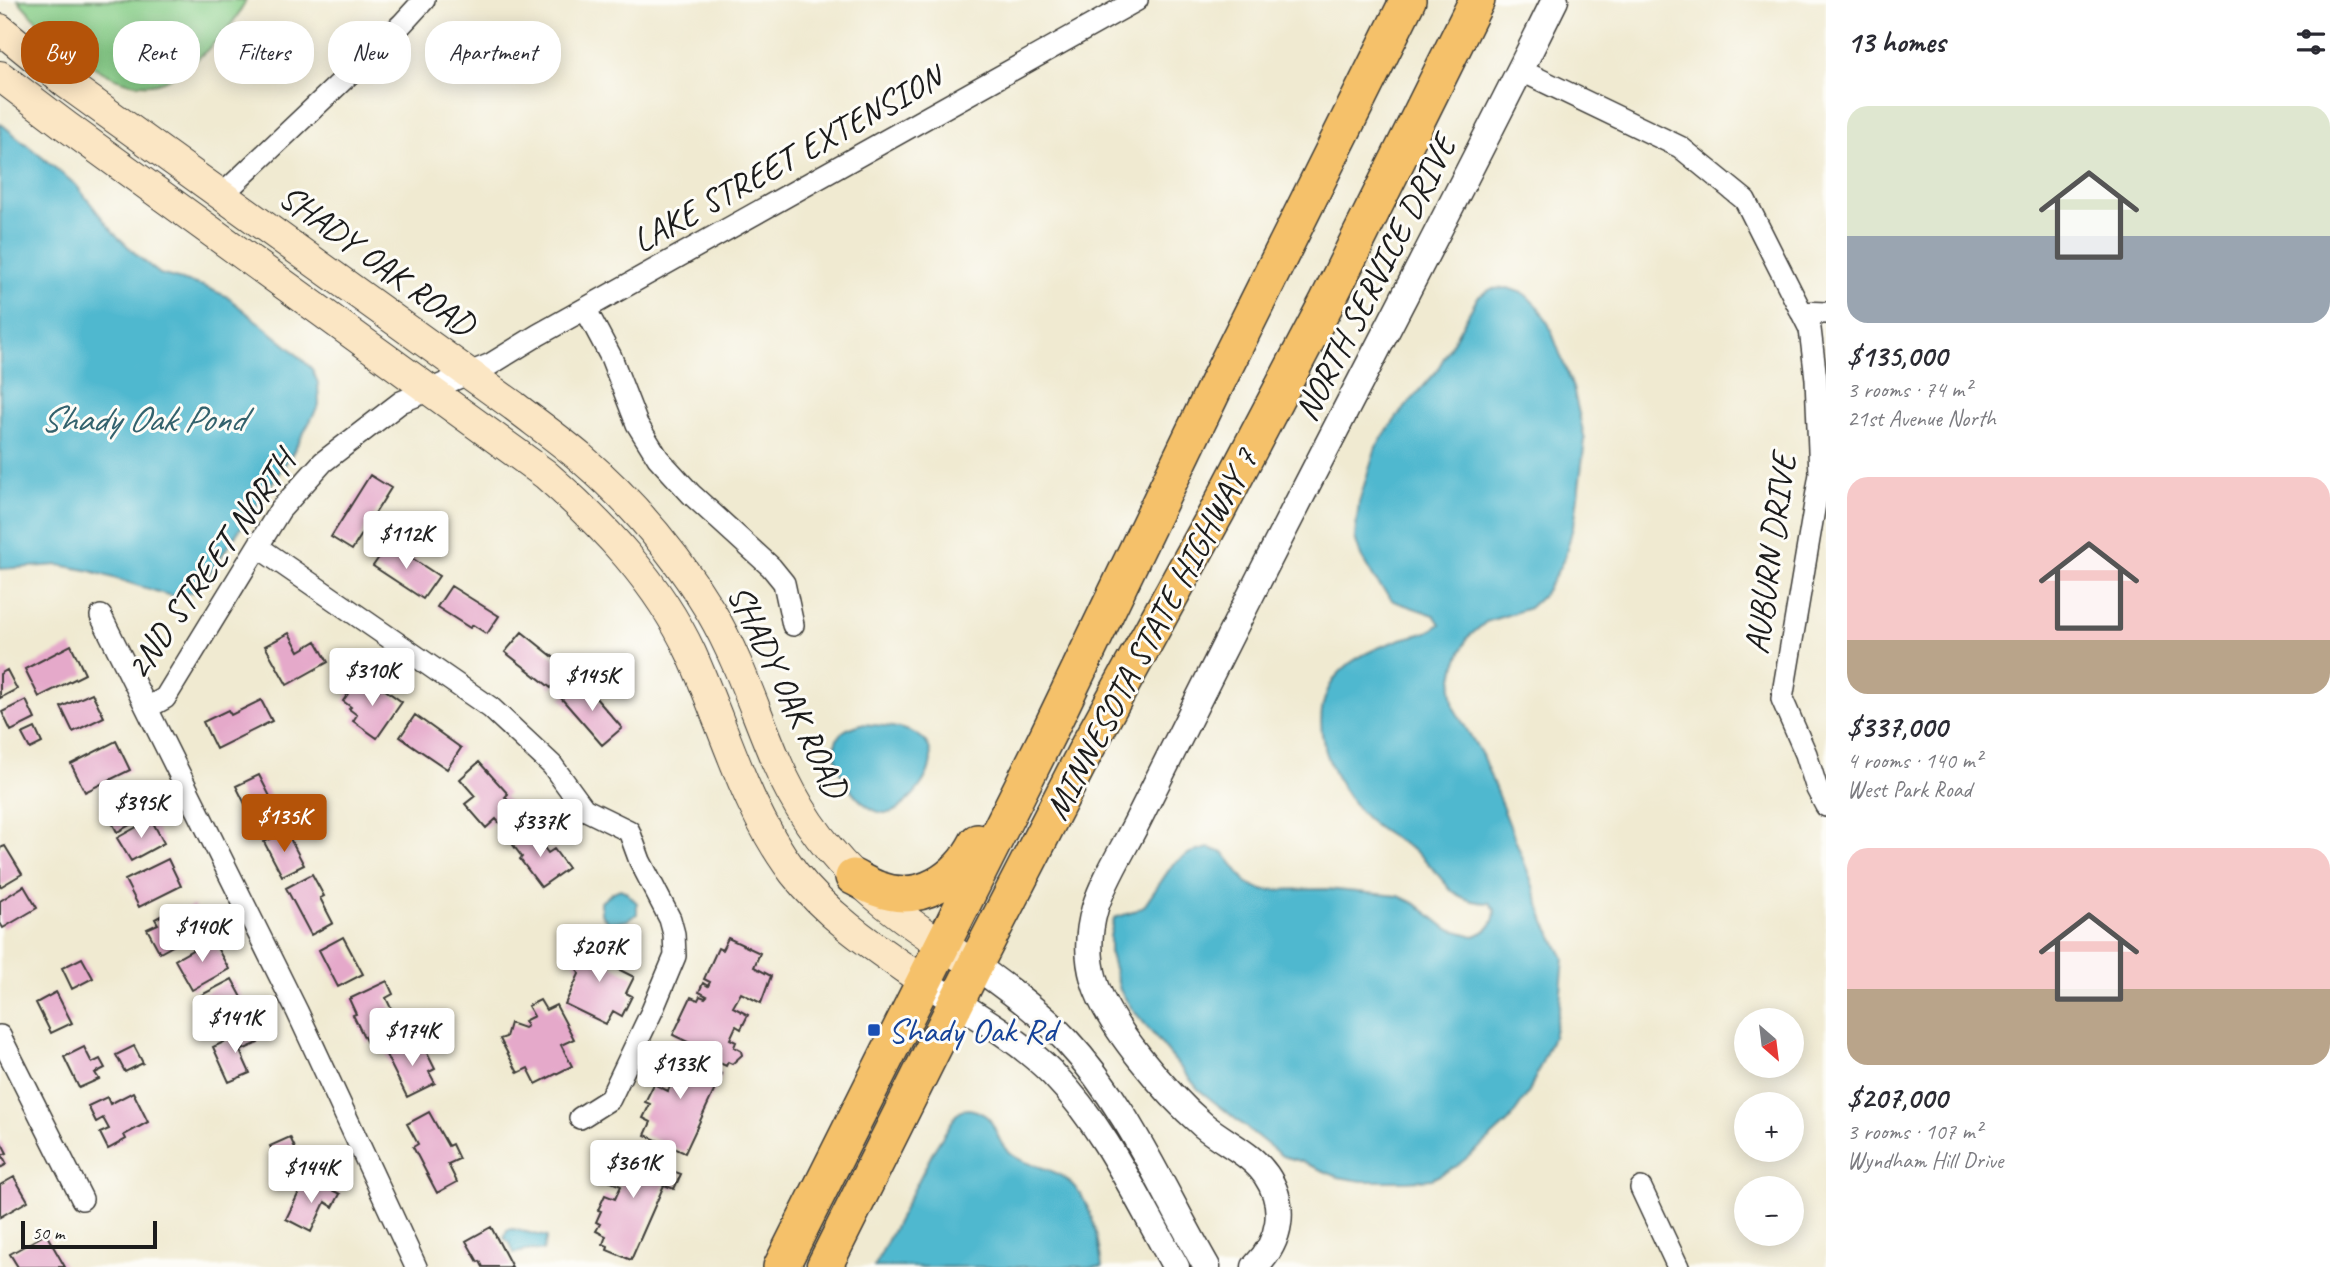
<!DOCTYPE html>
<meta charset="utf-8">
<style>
:root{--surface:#fff;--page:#f7f7f7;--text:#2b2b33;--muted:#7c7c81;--accent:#b45309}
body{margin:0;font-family:Caveat,sans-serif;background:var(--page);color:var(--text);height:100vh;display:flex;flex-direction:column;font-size:26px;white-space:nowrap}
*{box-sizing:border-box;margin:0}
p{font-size:23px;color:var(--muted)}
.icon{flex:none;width:38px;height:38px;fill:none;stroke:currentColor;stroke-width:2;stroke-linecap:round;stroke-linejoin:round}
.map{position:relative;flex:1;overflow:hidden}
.sheet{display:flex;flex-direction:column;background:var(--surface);width:525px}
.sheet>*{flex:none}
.banner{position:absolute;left:21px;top:21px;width:665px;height:63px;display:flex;gap:14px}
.needle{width:46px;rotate:152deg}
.tools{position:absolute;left:1734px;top:1008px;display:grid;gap:14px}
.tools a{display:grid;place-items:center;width:70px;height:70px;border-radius:50%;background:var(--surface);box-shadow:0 4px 18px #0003;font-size:35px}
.scale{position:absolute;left:21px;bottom:18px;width:136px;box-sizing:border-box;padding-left:7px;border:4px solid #1c1c1c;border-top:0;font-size:19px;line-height:24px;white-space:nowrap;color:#1c1c1c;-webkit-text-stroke:5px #fdfcf7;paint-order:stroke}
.price{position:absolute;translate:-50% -60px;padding:0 16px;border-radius:7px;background:#fff;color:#222;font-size:23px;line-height:46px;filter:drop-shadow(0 2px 4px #0008)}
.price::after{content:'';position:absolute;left:50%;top:42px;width:21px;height:16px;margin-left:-10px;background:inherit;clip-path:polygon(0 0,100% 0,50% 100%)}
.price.selected{background:var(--accent);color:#fff}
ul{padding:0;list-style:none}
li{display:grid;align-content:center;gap:14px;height:371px;padding:0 21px}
li span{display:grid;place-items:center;height:217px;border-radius:21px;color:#555}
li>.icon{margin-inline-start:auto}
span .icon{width:126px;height:126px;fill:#fffc;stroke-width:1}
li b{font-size:30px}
h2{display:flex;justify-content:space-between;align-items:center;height:84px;padding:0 21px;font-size:30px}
.chip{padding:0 24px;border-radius:28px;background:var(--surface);box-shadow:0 4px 18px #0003;font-size:24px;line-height:63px}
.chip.selected{background:var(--accent);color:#fff}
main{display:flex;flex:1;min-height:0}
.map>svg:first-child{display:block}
.green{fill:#89cf8a;stroke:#527653;stroke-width:2}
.water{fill:#50b8cf;stroke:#366a76;stroke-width:2}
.building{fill:#e5a9ca}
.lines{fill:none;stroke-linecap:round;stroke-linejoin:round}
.minor-casing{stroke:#3c3b37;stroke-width:24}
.tertiary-casing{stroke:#3c3b37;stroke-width:29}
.secondary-casing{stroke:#3c3b37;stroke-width:32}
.trunk-casing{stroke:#3c3b37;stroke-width:38}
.minor{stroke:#fff;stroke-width:21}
.tertiary{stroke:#fff;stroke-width:26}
.secondary{stroke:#fbe6c4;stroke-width:30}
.trunk{stroke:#f5c16b;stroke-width:35}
.transit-dot{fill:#1a4fb4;stroke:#fdfcf7;stroke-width:2.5}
.labels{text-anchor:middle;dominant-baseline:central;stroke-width:6;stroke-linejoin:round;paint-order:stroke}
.street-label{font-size:35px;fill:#1c1c1c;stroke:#fdfcf7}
.transit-label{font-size:35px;fill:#164399;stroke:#fdfcf7;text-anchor:start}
.water-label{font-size:37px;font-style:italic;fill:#33626d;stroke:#fdfcf7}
</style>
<main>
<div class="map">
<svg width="1826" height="1267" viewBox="0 0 1826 1267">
<rect width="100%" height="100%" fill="#fdfcf7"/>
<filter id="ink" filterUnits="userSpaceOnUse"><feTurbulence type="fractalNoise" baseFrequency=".0143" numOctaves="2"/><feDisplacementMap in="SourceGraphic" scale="14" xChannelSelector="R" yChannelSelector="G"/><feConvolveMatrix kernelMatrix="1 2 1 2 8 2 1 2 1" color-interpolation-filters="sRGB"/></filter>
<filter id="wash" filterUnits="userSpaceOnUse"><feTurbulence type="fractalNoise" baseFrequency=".00686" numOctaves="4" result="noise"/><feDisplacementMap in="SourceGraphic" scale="28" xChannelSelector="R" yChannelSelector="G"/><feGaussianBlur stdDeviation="1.57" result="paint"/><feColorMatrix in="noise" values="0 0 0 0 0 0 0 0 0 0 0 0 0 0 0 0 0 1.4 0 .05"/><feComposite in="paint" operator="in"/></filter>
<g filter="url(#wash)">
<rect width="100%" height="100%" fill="#f0ead1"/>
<path class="green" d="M 18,0 L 246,0 C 238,19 221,37 206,51 C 193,63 175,79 157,83 C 110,94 46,33 18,0 Z"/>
<path class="water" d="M 0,123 L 76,185 L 114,233 L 140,258 L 160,274 L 203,286 L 226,296 L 290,348 L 312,369 L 318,383 L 319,405 L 292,454 L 197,591 L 171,596 L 91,571 L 59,565 L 0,569 Z
M 1508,288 L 1525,294 L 1539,308 L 1549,325 L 1573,388 L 1585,440 L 1575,519 L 1565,557 L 1553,580 L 1543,595 L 1529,608 L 1486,622 L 1467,638 L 1456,664 L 1451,689 L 1454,708 L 1482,755 L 1530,877 L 1545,922 L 1564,958 L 1560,1003 L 1553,1037 L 1529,1092 L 1509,1121 L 1485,1143 L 1457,1166 L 1432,1179 L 1407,1181 L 1362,1181 L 1338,1177 L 1300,1161 L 1282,1156 L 1198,1089 L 1130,1006 L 1120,990 L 1110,954 L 1110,936 L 1114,918 L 1133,912 L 1145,905 L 1173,864 L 1190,853 L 1209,848 L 1224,853 L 1247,883 L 1262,890 L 1326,889 L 1399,896 L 1416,904 L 1446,928 L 1474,936 C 1488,931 1495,924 1495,909 L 1490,903 C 1449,902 1448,882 1422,857 C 1408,844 1388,837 1373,824 C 1339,794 1307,735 1328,690 C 1341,661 1373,649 1401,639 C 1418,634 1424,636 1440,624 L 1434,615 L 1393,601 L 1375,580 L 1361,556 L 1355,538 L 1359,502 L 1376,447 L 1397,417 L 1436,372 L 1478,297 L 1491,289 Z
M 861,724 C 885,726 930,726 931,757 C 931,771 922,785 913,795 C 906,802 898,812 888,813 C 861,816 824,761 838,737 C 843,729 853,727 861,724 Z
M 620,889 L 625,891 L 637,903 L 637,914 L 626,921 L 608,922 L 601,914 L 601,902 L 613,892 Z
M 969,1109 C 1001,1115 990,1137 1011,1154 C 1024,1165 1041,1165 1056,1173 C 1090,1189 1098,1234 1102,1267 L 874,1267 L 934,1150 L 956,1115 L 961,1110 Z
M 513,1229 L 547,1237 L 543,1251 L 531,1250 L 514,1253 L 510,1243 L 504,1238 L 507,1230 Z"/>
<g id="blocks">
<path class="building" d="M 370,475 L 391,488 L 352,550 L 331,537 Z
M 389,543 L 439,576 L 423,599 L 373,566 Z
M 451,586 L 499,616 L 487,634 L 473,625 L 470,628 L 437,607 Z
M 522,632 L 567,668 L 551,688 L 505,652 Z
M 289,633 L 299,651 L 316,641 L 328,662 L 287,685 L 265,646 Z
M 71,645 L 85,674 L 39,697 L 25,669 Z
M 7,670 L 17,689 L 0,698 L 0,674 Z
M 357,681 L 376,694 L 381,687 L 402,702 L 377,738 L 353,721 L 357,715 L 349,709 L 351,707 L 343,701 Z
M 581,681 L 622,728 L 602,745 L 561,698 Z
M 92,693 L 104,717 L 73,732 L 61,707 Z
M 26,700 L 35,719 L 11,731 L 2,712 Z
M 261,700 L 272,721 L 216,749 L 203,722 L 228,710 L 231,715 Z
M 415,715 L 461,748 L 447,769 L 400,737 Z
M 35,728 L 42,743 L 30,749 L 22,734 Z
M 116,741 L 130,770 L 85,792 L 71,764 Z
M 479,762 L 508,794 L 505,797 L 517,811 L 502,826 L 496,819 L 486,828 L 465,804 L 475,796 L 460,779 Z
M 259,775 L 276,808 L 253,820 L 236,786 Z
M 138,789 L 151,813 L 117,832 L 104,807 Z
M 151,819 L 164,843 L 131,861 L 117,838 Z
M 286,831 L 304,865 L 282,876 L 264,842 Z
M 532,831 L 548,853 L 554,849 L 568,868 L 541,887 L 520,859 L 522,857 L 513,845 Z
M 5,846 L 22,874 L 0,887 L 0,848 Z
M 168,859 L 181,886 L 139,907 L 125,880 Z
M 312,874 L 324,896 L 320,898 L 333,923 L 311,935 L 286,888 Z
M 24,886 L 37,908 L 3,928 L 0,923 L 0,901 Z
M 193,905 L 205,928 L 160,953 L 147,929 L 158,924 L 155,919 L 170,911 L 172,916 Z
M 593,935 L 607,942 L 604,949 L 617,956 L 612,966 L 634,977 L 626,993 L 632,996 L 622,1016 L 613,1011 L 606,1024 L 565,1004 L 579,974 L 574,961 L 585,956 L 581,946 L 590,943 Z
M 343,937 L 363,974 L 338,987 L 319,950 Z
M 728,938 L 760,953 L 754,967 L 771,976 L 761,1003 L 741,993 L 733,1007 L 748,1015 L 741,1029 L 736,1026 L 730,1039 L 736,1042 L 734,1047 L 741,1051 L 742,1055 L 732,1064 L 728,1062 L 726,1066 L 689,1049 L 692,1044 L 673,1035 L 691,997 L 698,1000 L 700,996 L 705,998 L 707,996 L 699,992 L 703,983 L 708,986 L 710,982 L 704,979 L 718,948 L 722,950 Z
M 212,939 L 229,969 L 192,990 L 175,960 Z
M 82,958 L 93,978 L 72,989 L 62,968 Z
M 232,979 L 250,1012 L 212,1032 L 194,999 Z
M 387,981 L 393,994 L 386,998 L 400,1027 L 367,1043 L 353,1015 L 356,1014 L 349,999 Z
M 56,992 L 72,1023 L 51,1033 L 36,1003 Z
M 540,1000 L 546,1010 L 556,1005 L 574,1039 L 561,1045 L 572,1066 L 536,1084 L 528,1068 L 518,1073 L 500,1039 L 506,1037 L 510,1023 L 524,1028 L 527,1026 L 524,1021 L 534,1016 L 528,1006 Z
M 252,1029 L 258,1043 L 240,1051 L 250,1073 L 229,1082 L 213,1047 Z
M 414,1040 L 420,1051 L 425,1049 L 435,1069 L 429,1072 L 435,1083 L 407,1097 L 386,1055 Z
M 134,1046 L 143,1063 L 125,1072 L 116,1055 Z
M 84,1047 L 92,1063 L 100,1059 L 105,1068 L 95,1073 L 99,1079 L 79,1088 L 64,1057 Z
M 666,1054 L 678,1059 L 680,1055 L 722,1074 L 685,1153 L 645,1135 L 651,1122 L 643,1118 L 650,1104 L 645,1102 L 654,1084 L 668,1091 L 672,1081 L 657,1074 Z
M 133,1092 L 148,1122 L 124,1135 L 126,1139 L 108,1149 L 100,1133 L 109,1129 L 103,1118 L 96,1122 L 88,1106 L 107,1097 L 110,1104 Z
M 429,1112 L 448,1146 L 452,1144 L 459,1159 L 448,1164 L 457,1182 L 437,1193 L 413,1147 L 418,1144 L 407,1124 Z
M 290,1137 L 300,1159 L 280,1168 L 270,1146 Z
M 0,1140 L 7,1153 L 2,1155 L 7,1164 L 0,1168 Z
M 619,1149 L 634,1156 L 637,1149 L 672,1165 L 670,1170 L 681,1174 L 674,1189 L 664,1185 L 631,1260 L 607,1250 L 608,1246 L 603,1244 L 606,1236 L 596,1231 L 600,1224 L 596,1222 L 601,1211 L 598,1210 L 605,1195 L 615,1199 L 621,1186 L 606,1180 Z
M 14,1177 L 28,1201 L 0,1217 L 0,1185 Z
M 313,1181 L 340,1194 L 333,1207 L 325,1202 L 311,1232 L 286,1219 L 302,1186 L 309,1190 Z
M 491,1227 L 512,1267 L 483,1267 L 480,1261 L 478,1262 L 466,1241 Z
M 46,1234 L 65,1267 L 18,1267 L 10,1254 Z"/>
</g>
</g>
<g filter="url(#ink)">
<use href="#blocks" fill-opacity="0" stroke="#3c3b37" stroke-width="2"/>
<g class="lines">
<g class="minor-casing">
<path id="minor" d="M 1520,70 L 1680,147 L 1745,200 L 1810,329 L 1816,379 L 1820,474 L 1782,699 L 1806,754 L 1817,789 L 1826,806
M 222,195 L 402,24 L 424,0
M 586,310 L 611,357 L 637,424 L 658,458 L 691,494 L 771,567 L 784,583 L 793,625
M 1801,312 L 1826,313
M 258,547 L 491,708 L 552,765 L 584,809 L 629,831 L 640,861 L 670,919 L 674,934 L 675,956 L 652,1011 L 610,1099 L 580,1118
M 101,616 L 297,1011 L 416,1267
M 147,708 L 165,698 L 280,510 L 323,462 L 401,402 L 491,364 L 538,335 L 1137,0
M 0,1036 L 82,1199
M 1641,1188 L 1678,1267"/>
</g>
<g class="tertiary-casing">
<path id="tertiary" d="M 975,965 C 1006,988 1039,1011 1066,1040 C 1127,1105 1163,1191 1207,1267
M 923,981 C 966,1009 1018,1038 1053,1074 C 1105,1127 1139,1203 1176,1267
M 1255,1267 C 1281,1241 1287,1206 1266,1175 C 1251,1153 1223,1142 1203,1125 C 1168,1095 1106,1024 1094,980 C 1087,956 1088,932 1095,908 C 1104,879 1123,850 1137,822 C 1165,766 1193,709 1222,652 C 1331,434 1447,219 1555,0"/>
</g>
<g class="secondary-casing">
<path id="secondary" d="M 0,29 L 66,83 L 514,406 C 536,423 560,440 581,458 C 632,502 676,554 711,612 C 739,660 755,712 777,763 C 816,854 878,905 960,956
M 0,76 L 66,126 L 545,474 C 603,525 658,582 691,653 C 725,728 744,807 794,873 C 829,918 877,949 923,981"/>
</g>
<g class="trunk-casing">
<path id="trunk" d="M 853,877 C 861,881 869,886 878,889 C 920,905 958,879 977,842
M 781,1267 L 1048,734 L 1217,383 L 1408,0
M 824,1267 L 975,965 L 1088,746 L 1218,510 L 1327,302 L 1477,0"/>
</g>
<use href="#minor" class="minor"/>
<use href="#tertiary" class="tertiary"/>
<use href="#secondary" class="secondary"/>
<use href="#trunk" class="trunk"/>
</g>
</g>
<rect class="transit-dot" x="867" y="1023" width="14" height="14" rx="3.5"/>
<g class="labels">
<g class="street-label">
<text transform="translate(787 159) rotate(-29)">LAKE STREET EXTENSION</text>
<text transform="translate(377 260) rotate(36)">SHADY OAK ROAD</text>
<text transform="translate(1375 278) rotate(-63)">NORTH SERVICE DRIVE</text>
<text transform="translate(1770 554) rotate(-82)">AUBURN DRIVE</text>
<text transform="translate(210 565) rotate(-55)">2ND STREET NORTH</text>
<text transform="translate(1151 634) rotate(-62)">MINNESOTA STATE HIGHWAY 7</text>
<text transform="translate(788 691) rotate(64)">SHADY OAK ROAD</text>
</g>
<g class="transit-label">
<text x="888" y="1030">Shady Oak Rd</text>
</g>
<g class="water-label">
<text x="142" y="418">Shady Oak Pond</text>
</g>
</g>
</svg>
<div class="tools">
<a><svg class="needle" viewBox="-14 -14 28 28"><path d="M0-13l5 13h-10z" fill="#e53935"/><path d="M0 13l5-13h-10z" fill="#7c7c81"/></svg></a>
<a>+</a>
<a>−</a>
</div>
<div class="scale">50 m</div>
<b class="price" style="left:406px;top:571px">$112K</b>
<b class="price" style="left:372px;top:708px">$310K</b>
<b class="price" style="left:592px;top:713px">$145K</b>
<b class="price" style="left:141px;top:840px">$395K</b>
<b class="price selected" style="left:284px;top:854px">$135K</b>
<b class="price" style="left:540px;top:859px">$337K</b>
<b class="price" style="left:202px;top:964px">$140K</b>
<b class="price" style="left:599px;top:984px">$207K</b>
<b class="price" style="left:235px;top:1055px">$141K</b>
<b class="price" style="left:412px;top:1068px">$174K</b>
<b class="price" style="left:680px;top:1101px">$133K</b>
<b class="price" style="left:633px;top:1200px">$361K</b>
<b class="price" style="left:311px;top:1205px">$144K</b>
<div class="banner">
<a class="chip selected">Buy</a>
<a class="chip">Rent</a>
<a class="chip">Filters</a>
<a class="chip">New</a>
<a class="chip">Apartment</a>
</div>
</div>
<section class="sheet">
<h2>13 homes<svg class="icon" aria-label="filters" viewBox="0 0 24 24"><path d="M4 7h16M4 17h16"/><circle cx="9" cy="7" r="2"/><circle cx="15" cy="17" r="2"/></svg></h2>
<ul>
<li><span style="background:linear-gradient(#dfe7d0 60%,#9aa5b1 0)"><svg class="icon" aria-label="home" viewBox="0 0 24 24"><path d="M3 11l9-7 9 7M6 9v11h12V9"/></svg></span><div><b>$135,000</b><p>3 rooms · 74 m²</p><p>21st Avenue North</p></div></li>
<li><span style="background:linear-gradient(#f6c9c9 75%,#b9a48a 0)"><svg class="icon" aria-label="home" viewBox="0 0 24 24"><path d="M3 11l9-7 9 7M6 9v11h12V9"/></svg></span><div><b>$337,000</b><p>4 rooms · 140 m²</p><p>West Park Road</p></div></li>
<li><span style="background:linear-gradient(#f6c9c9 65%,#b9a48a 0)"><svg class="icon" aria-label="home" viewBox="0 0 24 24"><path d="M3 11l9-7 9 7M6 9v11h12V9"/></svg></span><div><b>$207,000</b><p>3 rooms · 107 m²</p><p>Wyndham Hill Drive</p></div></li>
</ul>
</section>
</main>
